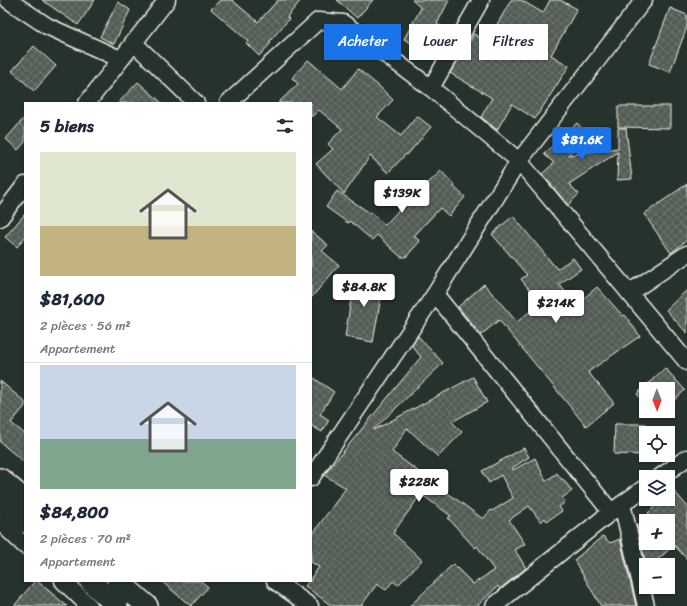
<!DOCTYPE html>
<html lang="fr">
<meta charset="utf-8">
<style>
:root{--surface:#fff;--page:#f6f6f7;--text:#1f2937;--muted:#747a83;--line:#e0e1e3;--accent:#1a73e8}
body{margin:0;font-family:Sriracha,sans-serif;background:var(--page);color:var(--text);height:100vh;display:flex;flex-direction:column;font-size:15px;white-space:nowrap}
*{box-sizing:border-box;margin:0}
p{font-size:13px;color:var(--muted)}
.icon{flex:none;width:22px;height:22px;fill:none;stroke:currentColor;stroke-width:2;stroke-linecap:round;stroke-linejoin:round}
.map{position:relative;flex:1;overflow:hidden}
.details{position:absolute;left:24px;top:102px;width:288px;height:480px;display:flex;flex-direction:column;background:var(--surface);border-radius:0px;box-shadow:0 1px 3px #0004}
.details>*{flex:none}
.banner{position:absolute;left:324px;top:24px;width:303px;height:36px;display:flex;gap:8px}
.needle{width:26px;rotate:179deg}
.controls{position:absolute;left:639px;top:382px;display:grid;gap:8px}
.controls a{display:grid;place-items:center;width:36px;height:36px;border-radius:0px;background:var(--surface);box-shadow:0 1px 3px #0004;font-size:20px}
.price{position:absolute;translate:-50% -34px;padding:0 9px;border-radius:4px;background:#fff;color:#222;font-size:13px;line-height:26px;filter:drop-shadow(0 1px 2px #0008)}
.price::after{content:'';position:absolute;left:50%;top:24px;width:12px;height:9px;margin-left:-6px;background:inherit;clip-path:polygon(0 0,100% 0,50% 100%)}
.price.active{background:var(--accent);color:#fff}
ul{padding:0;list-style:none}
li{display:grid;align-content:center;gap:8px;height:212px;padding:0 16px}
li+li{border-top:1px solid var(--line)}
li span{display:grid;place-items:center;height:124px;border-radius:0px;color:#555}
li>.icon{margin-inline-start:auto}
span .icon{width:72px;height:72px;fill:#fffc;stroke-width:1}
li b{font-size:17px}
h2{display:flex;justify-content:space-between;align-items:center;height:48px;padding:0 16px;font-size:17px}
.pill{padding:0 14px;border-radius:0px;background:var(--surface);box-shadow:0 1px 3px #0004;font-size:14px;line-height:36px}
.pill.active{background:var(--accent);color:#fff}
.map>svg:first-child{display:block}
.building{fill:url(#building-cross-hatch);stroke:#f4f1e8;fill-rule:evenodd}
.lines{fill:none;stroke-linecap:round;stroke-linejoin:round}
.minor-casing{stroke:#f4f1e8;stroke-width:19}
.major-casing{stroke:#f4f1e8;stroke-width:24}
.minor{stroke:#26332d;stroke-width:16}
.major{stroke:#26332d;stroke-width:21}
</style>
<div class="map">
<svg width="687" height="606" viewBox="0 0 687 606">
<defs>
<pattern id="building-cross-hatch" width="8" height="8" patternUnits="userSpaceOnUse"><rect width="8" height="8" fill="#525c55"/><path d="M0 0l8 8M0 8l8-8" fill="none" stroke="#6c746d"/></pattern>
</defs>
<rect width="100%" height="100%" fill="#26332d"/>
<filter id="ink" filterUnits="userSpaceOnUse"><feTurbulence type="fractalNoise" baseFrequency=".025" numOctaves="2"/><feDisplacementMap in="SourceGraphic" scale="8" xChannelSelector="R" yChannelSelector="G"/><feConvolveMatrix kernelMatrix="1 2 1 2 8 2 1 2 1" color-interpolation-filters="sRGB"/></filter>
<g filter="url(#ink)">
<path class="building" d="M 42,0 L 95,0 L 78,25 Z
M 220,0 L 232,0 L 258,22 L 278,0 L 301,0 L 287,17 L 289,19 L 269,42 L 271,43 L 259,56 L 246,43 L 248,41 L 211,9 Z
M 337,0 L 373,0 L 357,18 Z
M 412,0 L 449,0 L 437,24 L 447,30 L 432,55 L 404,39 L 421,8 Z
M 511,0 L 521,0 L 543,13 L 550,0 L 560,0 L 577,9 L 551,55 L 569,66 L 535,119 L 512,104 L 497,130 L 481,117 L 492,98 L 450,73 L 474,34 L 487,42 Z
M 118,2 L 130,10 L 114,44 L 100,37 Z
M 670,8 L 687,15 L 687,27 L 670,72 L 649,64 Z
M 34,46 L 56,66 L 34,91 L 12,71 Z
M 308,60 L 342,89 L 358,69 L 380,87 L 393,100 L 377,117 L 401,136 L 417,116 L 431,127 L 407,155 L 406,154 L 388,173 L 370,156 L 344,194 L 316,164 L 333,149 L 328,144 L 342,129 L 319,110 L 311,117 L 311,103 L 278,103 L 298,84 L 292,78 Z
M 138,82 L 162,103 L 118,103 Z
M 618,106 L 670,106 L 670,128 L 618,127 Z
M 25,117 L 25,142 L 18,150 L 6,139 Z
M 577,123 L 589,136 L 568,155 L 618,148 L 618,128 L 626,128 L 632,179 L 617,180 L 618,152 L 569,184 L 579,194 L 568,205 L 542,174 L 554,163 L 544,154 L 554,144 Z
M 441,171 L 455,186 L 454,187 L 465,197 L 449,216 L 440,208 L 414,236 L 420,241 L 406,257 L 401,257 L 377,235 L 372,240 L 350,221 L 348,223 L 326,207 L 337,191 L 370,213 L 370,212 L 385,225 L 411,197 L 412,198 Z
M 687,184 L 687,240 L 671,253 L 644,214 Z
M 25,214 L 25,237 L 17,247 L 5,237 Z
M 513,216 L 557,269 L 573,258 L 581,269 L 559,284 L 576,305 L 597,287 L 623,316 L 625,315 L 640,336 L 588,372 L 614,403 L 586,426 L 499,320 L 481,335 L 458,307 L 484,284 L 517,322 L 540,303 L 521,279 L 527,275 L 492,234 Z
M 311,231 L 328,245 L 322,251 L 339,265 L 311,298 Z
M 355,274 L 384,279 L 373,342 L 345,337 Z
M 687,290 L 687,333 L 666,310 Z
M 418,336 L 443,363 L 374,429 L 374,430 L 473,377 L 487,402 L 452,422 L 462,432 L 438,457 L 407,428 L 392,452 L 483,519 L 491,510 L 492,511 L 513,498 L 501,475 L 489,483 L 482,471 L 524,448 L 529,457 L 512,468 L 513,470 L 535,458 L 546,481 L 557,473 L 562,480 L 563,479 L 572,491 L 562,498 L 565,502 L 559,507 L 562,511 L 547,521 L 545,518 L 541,522 L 529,506 L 509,520 L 525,544 L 515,550 L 526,568 L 500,589 L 498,586 L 477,606 L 410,606 L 453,564 L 473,584 L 494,570 L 477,546 L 475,548 L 448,518 L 451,516 L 421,494 L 393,533 L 422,560 L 398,585 L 393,581 L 386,590 L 377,584 L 361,606 L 332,606 L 305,586 L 309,581 L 311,581 L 311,578 L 319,567 L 311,562 L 311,536 L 346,488 L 324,475 L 421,357 L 412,346 Z
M 665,368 L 685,390 L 668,406 L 668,389 L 646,389 L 646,404 L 637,394 Z
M 311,376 L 334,392 L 320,414 L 329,420 L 322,432 L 312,426 L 311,427 Z
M 0,381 L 25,402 L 25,406 L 11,423 L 25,434 L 25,463 L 0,442 Z
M 615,424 L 646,424 L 646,455 L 614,454 Z
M 668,484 L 687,506 L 687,559 L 674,545 L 652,565 L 646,565 L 637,526 L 651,516 L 648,513 L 655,506 L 649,499 L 668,499 ZM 646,521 L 668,521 L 668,543 L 646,543 Z
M 603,536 L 610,543 L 620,539 L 636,606 L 601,606 L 574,560 Z
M 35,581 L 37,581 L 67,606 L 14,606 Z
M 161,581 L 201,581 L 208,587 L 191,606 Z"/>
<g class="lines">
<g class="minor-casing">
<path id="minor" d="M 8,0 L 47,26 L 120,59
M 133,42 L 196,103
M 431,88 L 481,0
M 87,103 L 167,0
M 228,103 L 318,21 L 343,23 L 431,88 L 519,161 L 687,362
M 0,218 L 25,185
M 629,293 L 687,254
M 435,294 L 611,512
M 660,477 L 687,458
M 311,478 L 435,294 L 519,161 L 644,0
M 622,504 L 646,606
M 0,522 L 25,546
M 63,581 L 89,606
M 275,581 L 310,606
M 494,606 L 611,512 L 646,487"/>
</g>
<g class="major-casing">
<path id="major" d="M 0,479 L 25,500
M 0,500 L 25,522
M 90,581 L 117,606
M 118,581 L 147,606"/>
</g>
<use href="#minor" class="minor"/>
<use href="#major" class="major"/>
</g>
</g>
</svg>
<div class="controls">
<a><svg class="needle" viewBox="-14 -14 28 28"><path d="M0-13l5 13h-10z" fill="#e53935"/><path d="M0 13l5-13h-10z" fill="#747a83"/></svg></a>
<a><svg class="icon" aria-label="locate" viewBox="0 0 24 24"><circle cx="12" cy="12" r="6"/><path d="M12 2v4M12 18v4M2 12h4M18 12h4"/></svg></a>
<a><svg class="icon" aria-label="layers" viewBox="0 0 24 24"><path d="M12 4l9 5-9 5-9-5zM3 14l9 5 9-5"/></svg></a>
<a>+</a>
<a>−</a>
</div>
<b class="price active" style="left:582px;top:161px">$81.6K</b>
<b class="price" style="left:402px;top:214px">$139K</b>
<b class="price" style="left:364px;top:308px">$84.8K</b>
<b class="price" style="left:556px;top:324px">$214K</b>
<b class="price" style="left:419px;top:503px">$228K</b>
<div class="banner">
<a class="pill active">Acheter</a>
<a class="pill">Louer</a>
<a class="pill">Filtres</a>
</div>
<section class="details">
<h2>5 biens<svg class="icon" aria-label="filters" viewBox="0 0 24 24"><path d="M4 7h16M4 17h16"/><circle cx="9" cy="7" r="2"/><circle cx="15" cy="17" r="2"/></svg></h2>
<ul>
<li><span style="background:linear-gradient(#dfe7d0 60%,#c2b280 0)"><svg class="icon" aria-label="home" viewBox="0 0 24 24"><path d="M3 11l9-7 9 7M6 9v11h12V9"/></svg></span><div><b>$81,600</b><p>2 pièces · 56 m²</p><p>Appartement</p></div></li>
<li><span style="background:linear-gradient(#c9d6e8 60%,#7fa58c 0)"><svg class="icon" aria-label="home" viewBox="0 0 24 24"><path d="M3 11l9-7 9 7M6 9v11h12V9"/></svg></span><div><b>$84,800</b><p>2 pièces · 70 m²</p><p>Appartement</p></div></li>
</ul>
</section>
</div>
